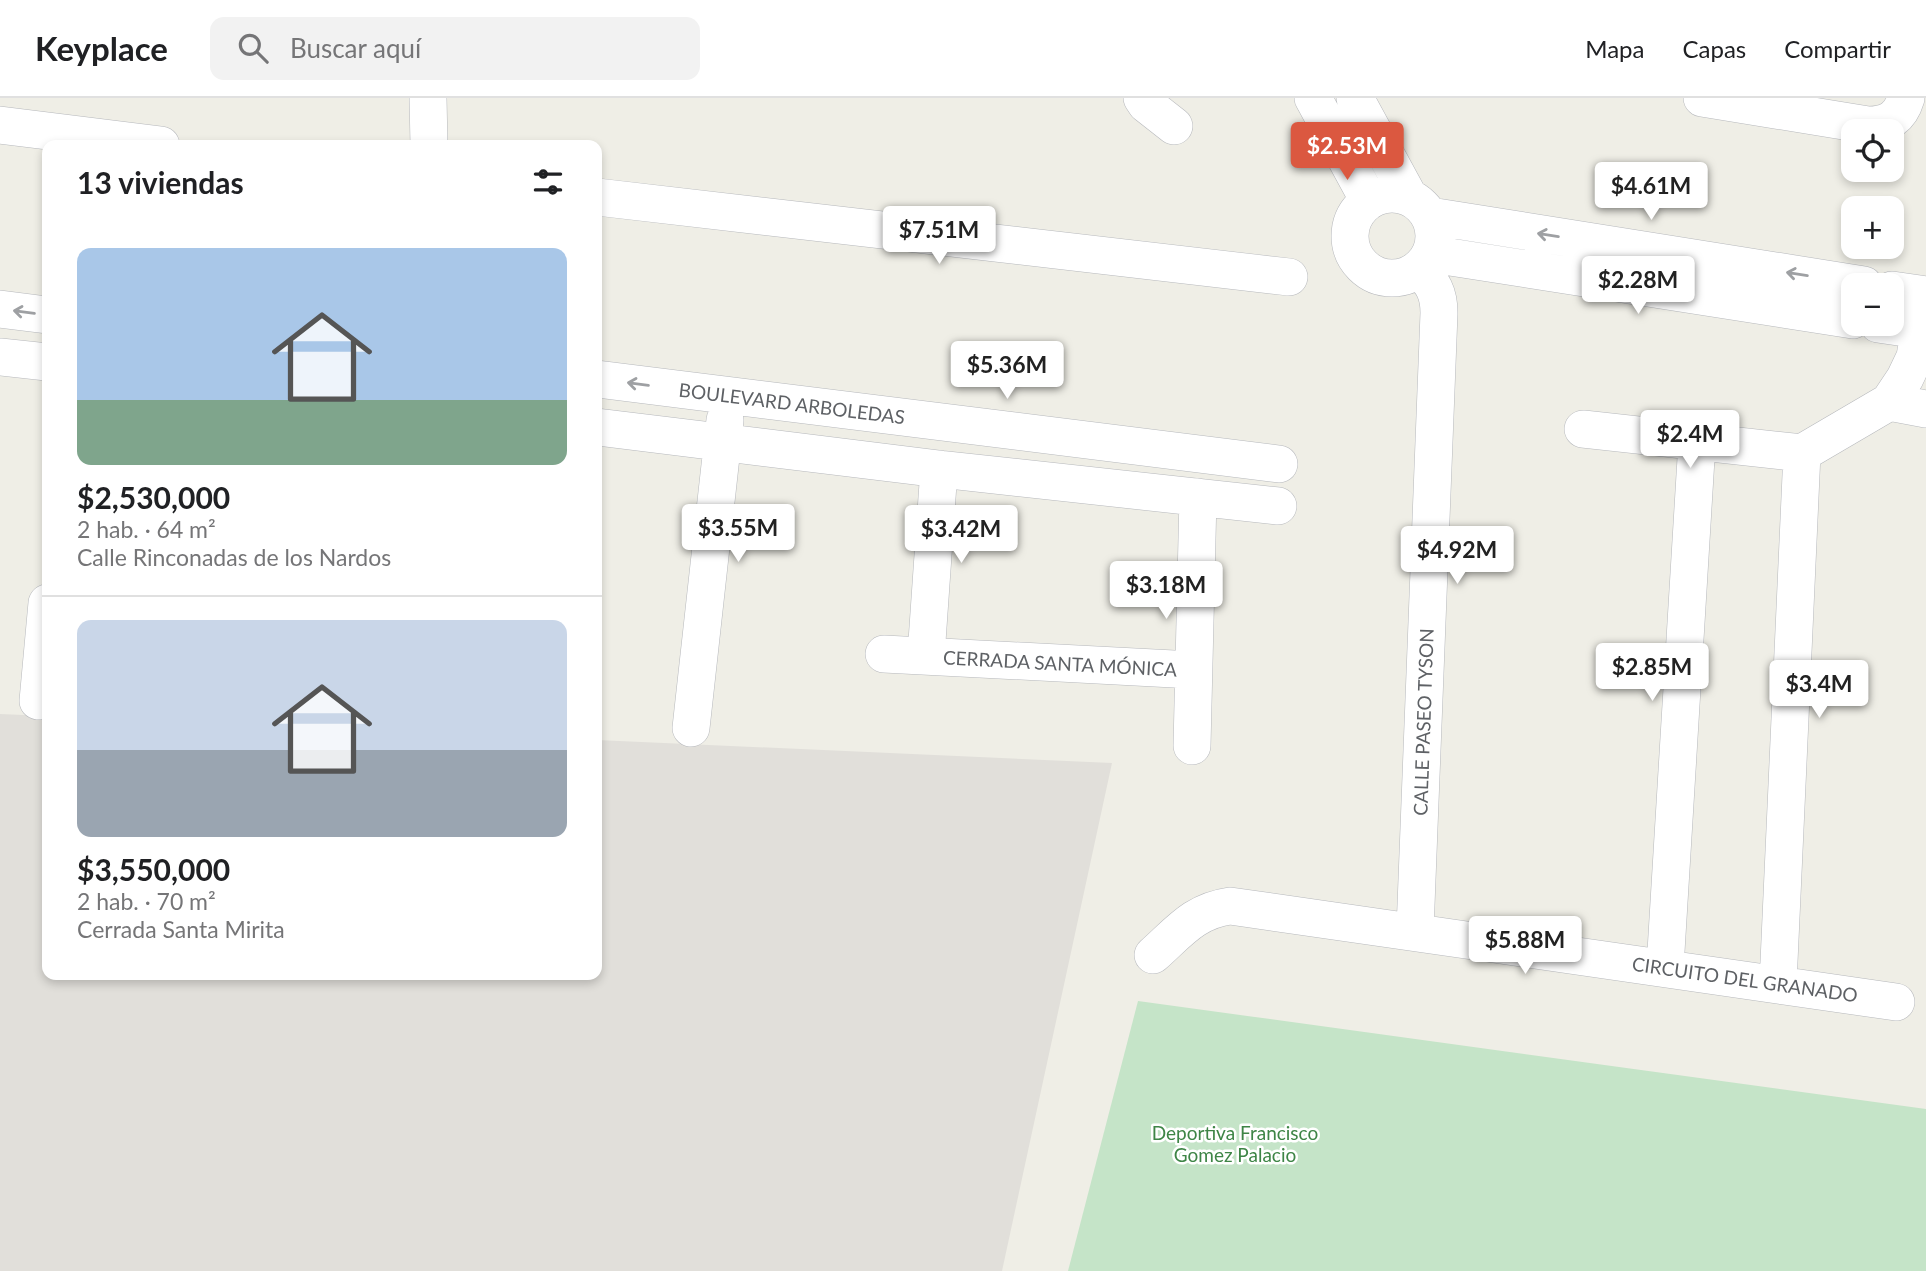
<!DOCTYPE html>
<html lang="es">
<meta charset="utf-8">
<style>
:root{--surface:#fff;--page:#f2f2f2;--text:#202124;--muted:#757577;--line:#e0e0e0;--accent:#db5840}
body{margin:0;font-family:Lato,sans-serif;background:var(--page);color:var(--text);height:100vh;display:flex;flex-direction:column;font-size:26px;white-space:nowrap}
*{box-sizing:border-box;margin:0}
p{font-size:23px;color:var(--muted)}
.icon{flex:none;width:38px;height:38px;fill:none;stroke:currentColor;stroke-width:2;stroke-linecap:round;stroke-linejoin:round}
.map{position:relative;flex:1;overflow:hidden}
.side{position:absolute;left:42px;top:42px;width:560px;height:840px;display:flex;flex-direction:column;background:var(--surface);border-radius:14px;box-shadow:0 4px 10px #0003}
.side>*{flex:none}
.tools{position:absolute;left:1841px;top:21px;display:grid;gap:14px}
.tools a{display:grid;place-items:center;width:63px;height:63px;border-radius:14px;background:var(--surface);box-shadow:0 4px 10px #0003;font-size:35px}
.price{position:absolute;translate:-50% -60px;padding:0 16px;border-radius:7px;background:#fff;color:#222;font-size:23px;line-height:46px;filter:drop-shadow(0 2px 4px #0008)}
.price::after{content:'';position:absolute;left:50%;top:42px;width:21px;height:16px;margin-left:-10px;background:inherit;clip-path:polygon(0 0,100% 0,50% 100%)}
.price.on{background:var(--accent);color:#fff}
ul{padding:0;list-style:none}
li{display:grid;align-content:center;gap:14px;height:371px;padding:0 35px}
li+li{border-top:2px solid var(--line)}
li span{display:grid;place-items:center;height:217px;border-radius:14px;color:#555}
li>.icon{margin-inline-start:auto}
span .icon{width:126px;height:126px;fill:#fffc;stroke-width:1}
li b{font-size:30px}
h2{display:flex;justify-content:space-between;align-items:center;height:84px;padding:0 35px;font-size:30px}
header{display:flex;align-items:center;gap:42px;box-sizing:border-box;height:98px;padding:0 35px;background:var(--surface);border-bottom:2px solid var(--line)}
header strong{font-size:33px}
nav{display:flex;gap:38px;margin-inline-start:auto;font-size:24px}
.search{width:490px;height:63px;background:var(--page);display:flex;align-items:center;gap:18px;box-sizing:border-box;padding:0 24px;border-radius:14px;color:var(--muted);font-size:26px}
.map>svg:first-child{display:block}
.industrial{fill:#e1dfda}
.green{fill:#c5e4c8}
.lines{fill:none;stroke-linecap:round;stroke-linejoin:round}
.minor-casing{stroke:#b6b8bc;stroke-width:38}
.minor{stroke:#fff;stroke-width:37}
.oneway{stroke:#9ea0a3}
.labels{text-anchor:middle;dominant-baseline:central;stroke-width:5;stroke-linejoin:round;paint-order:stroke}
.street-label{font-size:19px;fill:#5e6165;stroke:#fff}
.park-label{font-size:19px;fill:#3e8546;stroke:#fff}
</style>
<header>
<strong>Keyplace</strong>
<div class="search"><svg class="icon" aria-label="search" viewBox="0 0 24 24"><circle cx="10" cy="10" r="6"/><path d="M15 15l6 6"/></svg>Buscar aquí</div>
<nav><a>Mapa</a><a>Capas</a><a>Compartir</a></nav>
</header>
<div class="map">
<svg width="1926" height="1173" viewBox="0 0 1926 1173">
<rect width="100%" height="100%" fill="#efeee6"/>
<path class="industrial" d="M 0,616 L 47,618 L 47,877 L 597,877 L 597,642 L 1112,665 L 1002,1173 L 0,1173 Z"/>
<path class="green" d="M 1138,903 L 1926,1011 L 1926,1173 L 1068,1173 Z"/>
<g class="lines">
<g class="minor-casing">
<path id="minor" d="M 428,0 L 429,47
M 1142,0 L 1146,6 L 1174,28
M 1313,0 L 1369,103
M 1355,0 L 1409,99
M 1702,0 L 1868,27 C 1888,27 1900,20 1906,0
M 0,27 L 161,47
M1350 138a42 42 0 1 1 84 0a42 42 0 1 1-84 0Z
M 597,99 L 1289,179
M 1430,118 L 1864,187
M 1431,156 L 1853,222
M 1892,192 L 1926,197
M 0,211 L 47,217
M 1878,226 L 1926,233
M 0,259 L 47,264
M 597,281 L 1279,366
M 1889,304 L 1926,311
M 597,329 L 939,371 L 1278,408
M 1583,331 L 1802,355 L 1889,304 L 1905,280 L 1915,259 L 1925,197
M 884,556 L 1193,572
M 926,558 L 939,371
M 38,603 L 47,505
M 691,630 L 725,322
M 1192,648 L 1198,399
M 1415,833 L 1439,215 C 1439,195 1433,185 1419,171
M 1153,857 C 1179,834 1194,813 1230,808 L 1896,904
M 1665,870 L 1697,344
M 1778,886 L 1802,355"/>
</g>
<use href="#minor" class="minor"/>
</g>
<defs><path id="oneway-shaft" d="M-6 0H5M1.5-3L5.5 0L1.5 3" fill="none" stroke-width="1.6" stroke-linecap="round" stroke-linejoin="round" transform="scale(1.75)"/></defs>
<g class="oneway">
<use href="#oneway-shaft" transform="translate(1548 137) rotate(-171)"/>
<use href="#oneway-shaft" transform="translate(1797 176) rotate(-171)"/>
<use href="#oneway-shaft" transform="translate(24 214) rotate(-173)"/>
<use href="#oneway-shaft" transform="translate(638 286) rotate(-173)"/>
</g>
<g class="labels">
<g class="street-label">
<text transform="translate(792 305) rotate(7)">BOULEVARD ARBOLEDAS</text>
<text transform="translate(1060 565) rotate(3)">CERRADA SANTA MÓNICA</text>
<text transform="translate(1423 624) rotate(-88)">CALLE PASEO TYSON</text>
<text transform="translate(1745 881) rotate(8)">CIRCUITO DEL GRANADO</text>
</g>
<g class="park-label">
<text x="1235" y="1034">Deportiva Francisco<tspan x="1235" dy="22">Gomez Palacio</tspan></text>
</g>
</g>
</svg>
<div class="tools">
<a><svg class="icon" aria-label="locate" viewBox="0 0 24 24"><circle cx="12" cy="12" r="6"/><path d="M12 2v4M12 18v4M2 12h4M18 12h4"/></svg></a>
<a>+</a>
<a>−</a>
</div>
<b class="price on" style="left:1347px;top:84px">$2.53M</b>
<b class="price" style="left:1651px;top:124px">$4.61M</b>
<b class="price" style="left:939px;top:168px">$7.51M</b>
<b class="price" style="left:1638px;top:218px">$2.28M</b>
<b class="price" style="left:1007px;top:303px">$5.36M</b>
<b class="price" style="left:1690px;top:372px">$2.4M</b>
<b class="price" style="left:738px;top:466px">$3.55M</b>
<b class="price" style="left:961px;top:467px">$3.42M</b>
<b class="price" style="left:1457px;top:488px">$4.92M</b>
<b class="price" style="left:1166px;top:523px">$3.18M</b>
<b class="price" style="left:1652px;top:605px">$2.85M</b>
<b class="price" style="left:1819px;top:622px">$3.4M</b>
<b class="price" style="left:1525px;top:878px">$5.88M</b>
<section class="side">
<h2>13 viviendas<svg class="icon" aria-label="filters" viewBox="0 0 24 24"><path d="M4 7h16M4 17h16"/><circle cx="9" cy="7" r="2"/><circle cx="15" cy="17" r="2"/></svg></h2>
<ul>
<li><span style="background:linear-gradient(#a9c7e8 70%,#7fa58c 0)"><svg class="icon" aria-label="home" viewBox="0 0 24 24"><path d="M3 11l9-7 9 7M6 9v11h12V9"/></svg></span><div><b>$2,530,000</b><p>2 hab. · 64 m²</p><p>Calle Rinconadas de los Nardos</p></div></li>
<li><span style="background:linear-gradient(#c9d6e8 60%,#9aa5b1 0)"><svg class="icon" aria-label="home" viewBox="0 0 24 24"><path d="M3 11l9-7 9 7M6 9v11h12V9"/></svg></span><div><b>$3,550,000</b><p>2 hab. · 70 m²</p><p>Cerrada Santa Mirita</p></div></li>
</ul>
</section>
</div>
